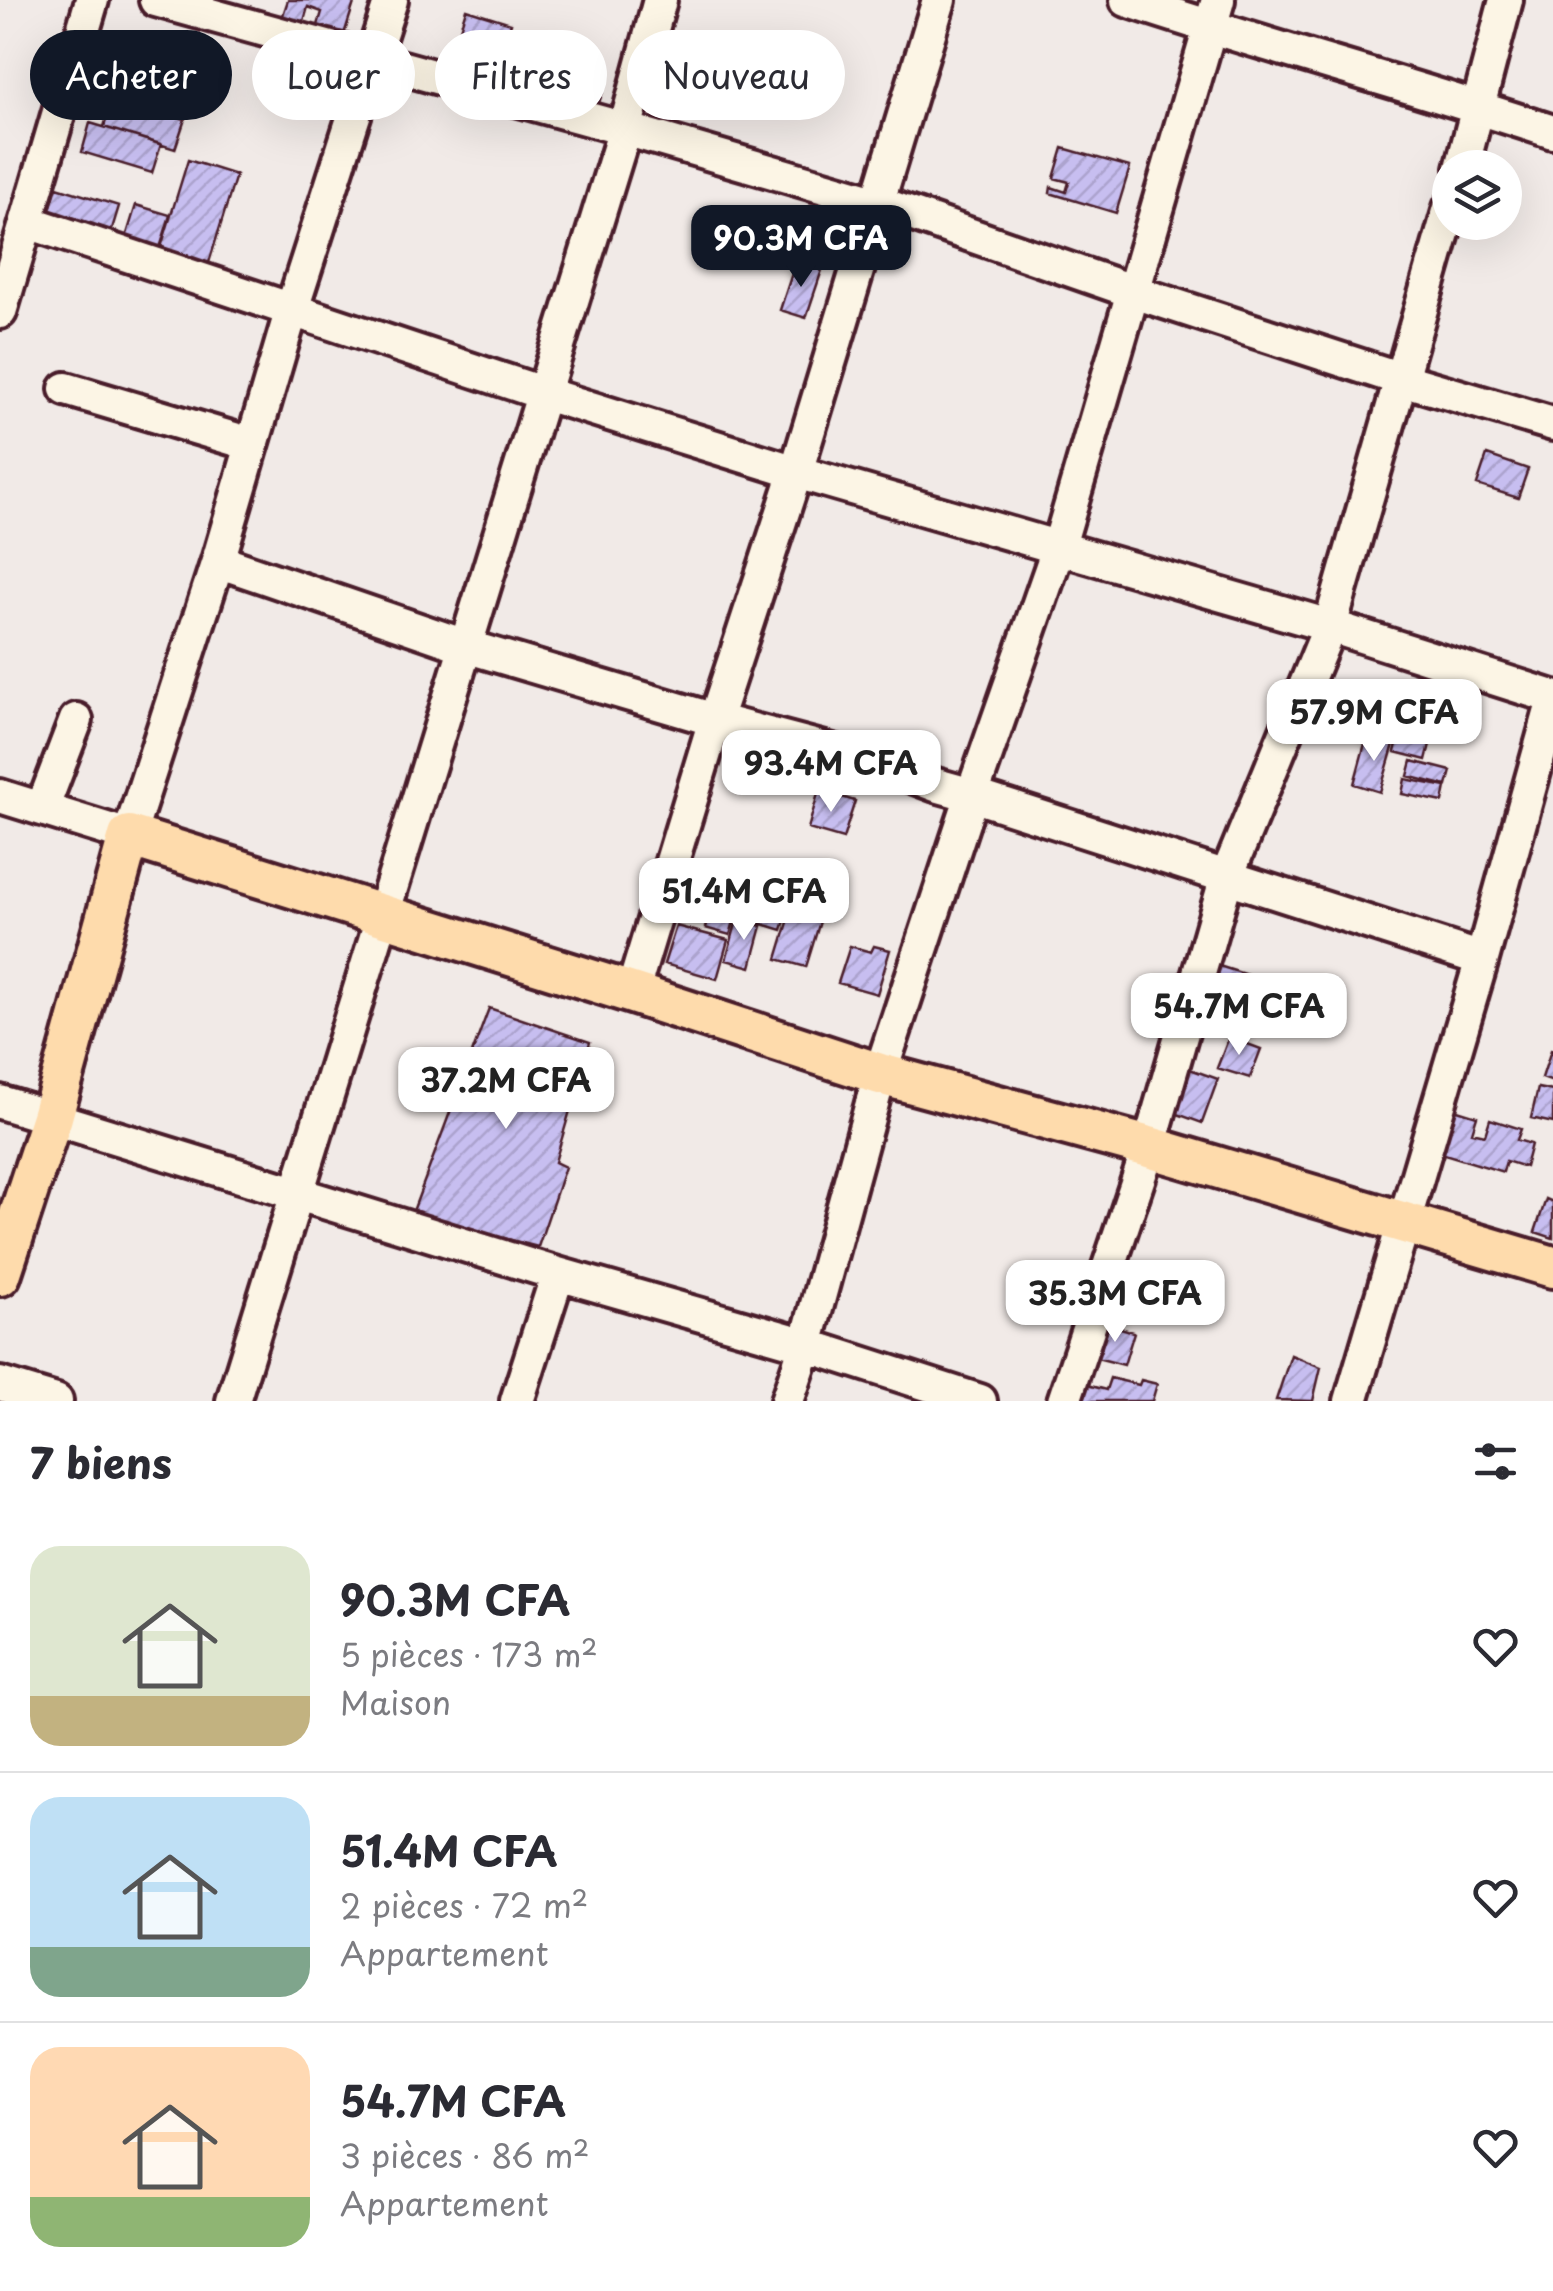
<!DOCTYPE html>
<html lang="fr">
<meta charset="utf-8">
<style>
:root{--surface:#fff;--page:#f7f7f7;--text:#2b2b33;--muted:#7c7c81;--line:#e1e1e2;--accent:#111827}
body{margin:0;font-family:"Playpen Sans",sans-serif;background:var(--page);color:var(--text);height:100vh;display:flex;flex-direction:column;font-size:38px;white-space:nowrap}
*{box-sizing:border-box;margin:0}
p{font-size:32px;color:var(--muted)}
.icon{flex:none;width:55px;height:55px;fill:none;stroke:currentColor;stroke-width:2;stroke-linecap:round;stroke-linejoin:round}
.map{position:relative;height:1401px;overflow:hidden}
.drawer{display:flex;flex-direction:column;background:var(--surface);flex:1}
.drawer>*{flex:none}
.top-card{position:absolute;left:30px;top:30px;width:1000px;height:90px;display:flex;gap:20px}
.buttons{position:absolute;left:1432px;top:150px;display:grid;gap:20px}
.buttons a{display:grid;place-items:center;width:90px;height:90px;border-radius:50%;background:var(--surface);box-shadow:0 10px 40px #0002;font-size:50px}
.price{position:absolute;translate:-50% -85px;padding:0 22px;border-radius:20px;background:#fff;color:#222;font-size:32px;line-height:65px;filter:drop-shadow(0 2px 5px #0008)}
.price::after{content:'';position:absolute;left:50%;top:60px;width:30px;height:22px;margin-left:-15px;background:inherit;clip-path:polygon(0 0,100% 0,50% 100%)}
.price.active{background:var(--accent);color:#fff}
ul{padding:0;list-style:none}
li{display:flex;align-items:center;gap:30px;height:250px;padding:0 30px}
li+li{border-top:2px solid var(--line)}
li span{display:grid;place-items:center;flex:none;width:280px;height:200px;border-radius:30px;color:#555}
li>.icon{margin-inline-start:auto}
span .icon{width:120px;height:120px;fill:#fffc;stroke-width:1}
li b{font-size:42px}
h2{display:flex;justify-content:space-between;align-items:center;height:120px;padding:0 30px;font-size:42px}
.chip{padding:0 35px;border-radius:45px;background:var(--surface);box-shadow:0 10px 40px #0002;font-size:35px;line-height:90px}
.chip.active{background:var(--accent);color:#fff}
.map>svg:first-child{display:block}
.building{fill:url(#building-hatch);stroke:#4a1f2b;stroke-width:2.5}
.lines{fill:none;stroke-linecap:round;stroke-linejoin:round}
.minor-casing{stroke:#4a1f2b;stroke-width:40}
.major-casing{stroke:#4a1f2b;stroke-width:48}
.minor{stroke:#fcf5e5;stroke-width:32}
.major{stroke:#fedbac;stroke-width:40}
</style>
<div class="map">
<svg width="1553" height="1401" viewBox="0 0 1553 1401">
<defs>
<pattern id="building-hatch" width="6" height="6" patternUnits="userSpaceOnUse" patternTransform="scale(2.5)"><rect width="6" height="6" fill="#c7bef0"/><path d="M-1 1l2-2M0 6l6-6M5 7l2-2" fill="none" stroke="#aca3ce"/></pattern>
</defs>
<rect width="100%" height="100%" fill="#f1eae7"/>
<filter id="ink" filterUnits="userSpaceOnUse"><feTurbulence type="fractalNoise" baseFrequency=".01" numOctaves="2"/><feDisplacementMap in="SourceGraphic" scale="20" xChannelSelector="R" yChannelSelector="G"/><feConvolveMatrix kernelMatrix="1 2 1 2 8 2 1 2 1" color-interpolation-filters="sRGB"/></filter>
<g filter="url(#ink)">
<path class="building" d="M 288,0 L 355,0 L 342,41 L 316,32 L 322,12 L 308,7 L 302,28 L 281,21 Z
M 466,9 L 511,23 L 499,59 L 455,45 Z
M 521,55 L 606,82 L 598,106 L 513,79 Z
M 113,97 L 185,119 L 175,149 L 104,127 Z
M 90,123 L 161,144 L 152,173 L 82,152 Z
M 1063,148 L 1130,167 L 1116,213 L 1050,193 L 1051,187 L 1066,192 L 1069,182 L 1054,178 Z
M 188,160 L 236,175 L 207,269 L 159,254 Z
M 57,187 L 119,206 L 108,242 L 46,223 Z
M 136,205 L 170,215 L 157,258 L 123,247 Z
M 793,217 L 834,233 L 821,264 L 780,248 Z
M 796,261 L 822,270 L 806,318 L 780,310 Z
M 1487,455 L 1528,469 L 1518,498 L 1477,485 Z
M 1408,702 L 1439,709 L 1426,760 L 1395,752 L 1400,732 L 1411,734 L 1414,724 L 1403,721 Z
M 1367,736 L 1394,744 L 1380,792 L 1354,784 Z
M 1412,761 L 1451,771 L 1447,786 L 1408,776 Z
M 1405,779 L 1446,787 L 1443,802 L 1402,794 Z
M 819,790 L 855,801 L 843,839 L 808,829 Z
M 724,866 L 748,873 L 730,935 L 705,928 Z
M 748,880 L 793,894 L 782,930 L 737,916 Z
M 792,909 L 821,918 L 806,967 L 777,959 Z
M 737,920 L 762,926 L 751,967 L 726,960 Z
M 676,926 L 728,940 L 717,979 L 664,964 Z
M 850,946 L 871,952 L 874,946 L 890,950 L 877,994 L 838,983 Z
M 1219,966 L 1263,980 L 1255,1006 L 1211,992 Z
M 489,1008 L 590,1042 L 555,1162 L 565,1167 L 538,1247 L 412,1214 Z
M 1204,1009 L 1233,1017 L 1228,1036 L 1198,1028 Z
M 1229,1037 L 1261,1049 L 1250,1078 L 1217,1068 Z
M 1551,1050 L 1553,1050 L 1553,1082 L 1542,1078 Z
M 1187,1068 L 1218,1079 L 1202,1123 L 1172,1112 Z
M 1538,1088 L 1553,1091 L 1553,1123 L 1531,1118 Z
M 1454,1109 L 1477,1116 L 1472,1132 L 1485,1135 L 1490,1119 L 1521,1129 L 1517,1140 L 1531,1144 L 1525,1167 L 1506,1161 L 1503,1172 L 1441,1153 Z
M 1546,1199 L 1553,1202 L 1553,1238 L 1535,1232 Z
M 1107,1324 L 1134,1332 L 1124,1365 L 1097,1358 Z
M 1291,1355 L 1321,1367 L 1313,1401 L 1276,1400 Z
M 1110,1378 L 1139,1385 L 1141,1380 L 1157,1384 L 1152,1401 L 1083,1401 L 1087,1385 L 1106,1390 Z"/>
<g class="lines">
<g class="minor-casing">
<path id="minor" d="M 156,0 L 625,129 L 879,203 L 1134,292 L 1401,379 L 1553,424
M 1127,0 C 1268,47 1412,85 1553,132
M 1462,168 L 1506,0
M 28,222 L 542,393 L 796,472 L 1330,626 L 1553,697
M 0,312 L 92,0
M 66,389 L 251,444
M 218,561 L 465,646 L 715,720 L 878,763 L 936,785 L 972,795 L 1482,959
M 0,796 L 129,836 L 218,561 L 292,309 L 391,0
M 42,809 L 76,720
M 632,993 L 715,720 L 796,472 L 939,0
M 0,1102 L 558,1274 L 806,1345 L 980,1401
M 0,1384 L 56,1401
M 233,1401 L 625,129 L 660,0
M 517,1401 L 558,1274
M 787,1401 L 806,1345 L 880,1074 L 972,795 L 1059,546 L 1218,0
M 1064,1401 L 1149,1147 L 1227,876 L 1330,626 L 1450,208
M 1351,1401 L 1482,959 L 1553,703"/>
</g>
<g class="major-casing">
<path id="major" d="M 0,1275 L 52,1117 L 129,836 L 632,993 L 880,1074 L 1149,1147 L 1553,1267"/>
</g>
<use href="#minor" class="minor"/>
<use href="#major" class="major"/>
</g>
</g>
</svg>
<div class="buttons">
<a><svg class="icon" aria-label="layers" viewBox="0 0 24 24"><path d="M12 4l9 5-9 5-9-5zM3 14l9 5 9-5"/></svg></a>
</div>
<b class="price active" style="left:801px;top:290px">90.3M CFA</b>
<b class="price" style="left:1374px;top:764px">57.9M CFA</b>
<b class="price" style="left:831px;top:815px">93.4M CFA</b>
<b class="price" style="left:744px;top:943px">51.4M CFA</b>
<b class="price" style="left:1239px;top:1058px">54.7M CFA</b>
<b class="price" style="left:506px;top:1132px">37.2M CFA</b>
<b class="price" style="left:1115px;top:1345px">35.3M CFA</b>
<div class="top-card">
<a class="chip active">Acheter</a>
<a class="chip">Louer</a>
<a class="chip">Filtres</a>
<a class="chip">Nouveau</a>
</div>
</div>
<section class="drawer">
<h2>7 biens<svg class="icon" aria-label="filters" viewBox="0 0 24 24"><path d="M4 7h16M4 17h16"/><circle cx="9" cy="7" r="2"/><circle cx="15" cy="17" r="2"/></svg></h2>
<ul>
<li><span style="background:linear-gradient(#dfe7d0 75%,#c2b280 0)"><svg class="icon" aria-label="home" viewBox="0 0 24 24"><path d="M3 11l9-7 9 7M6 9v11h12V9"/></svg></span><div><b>90.3M CFA</b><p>5 pièces · 173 m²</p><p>Maison</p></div><svg class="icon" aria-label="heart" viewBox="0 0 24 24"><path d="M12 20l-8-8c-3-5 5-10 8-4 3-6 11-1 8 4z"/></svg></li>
<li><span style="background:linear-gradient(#bfe0f5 75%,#7fa58c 0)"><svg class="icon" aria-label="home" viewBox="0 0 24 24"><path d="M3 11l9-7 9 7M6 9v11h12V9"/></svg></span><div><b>51.4M CFA</b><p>2 pièces · 72 m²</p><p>Appartement</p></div><svg class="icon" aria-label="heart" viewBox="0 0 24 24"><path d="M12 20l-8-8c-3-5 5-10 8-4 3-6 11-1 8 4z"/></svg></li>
<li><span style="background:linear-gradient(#ffd9b3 75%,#8fb573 0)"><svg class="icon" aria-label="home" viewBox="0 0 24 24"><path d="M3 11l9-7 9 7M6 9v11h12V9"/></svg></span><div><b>54.7M CFA</b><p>3 pièces · 86 m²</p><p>Appartement</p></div><svg class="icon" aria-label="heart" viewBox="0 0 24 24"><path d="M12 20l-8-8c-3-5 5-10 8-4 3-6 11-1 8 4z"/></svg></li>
</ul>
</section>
